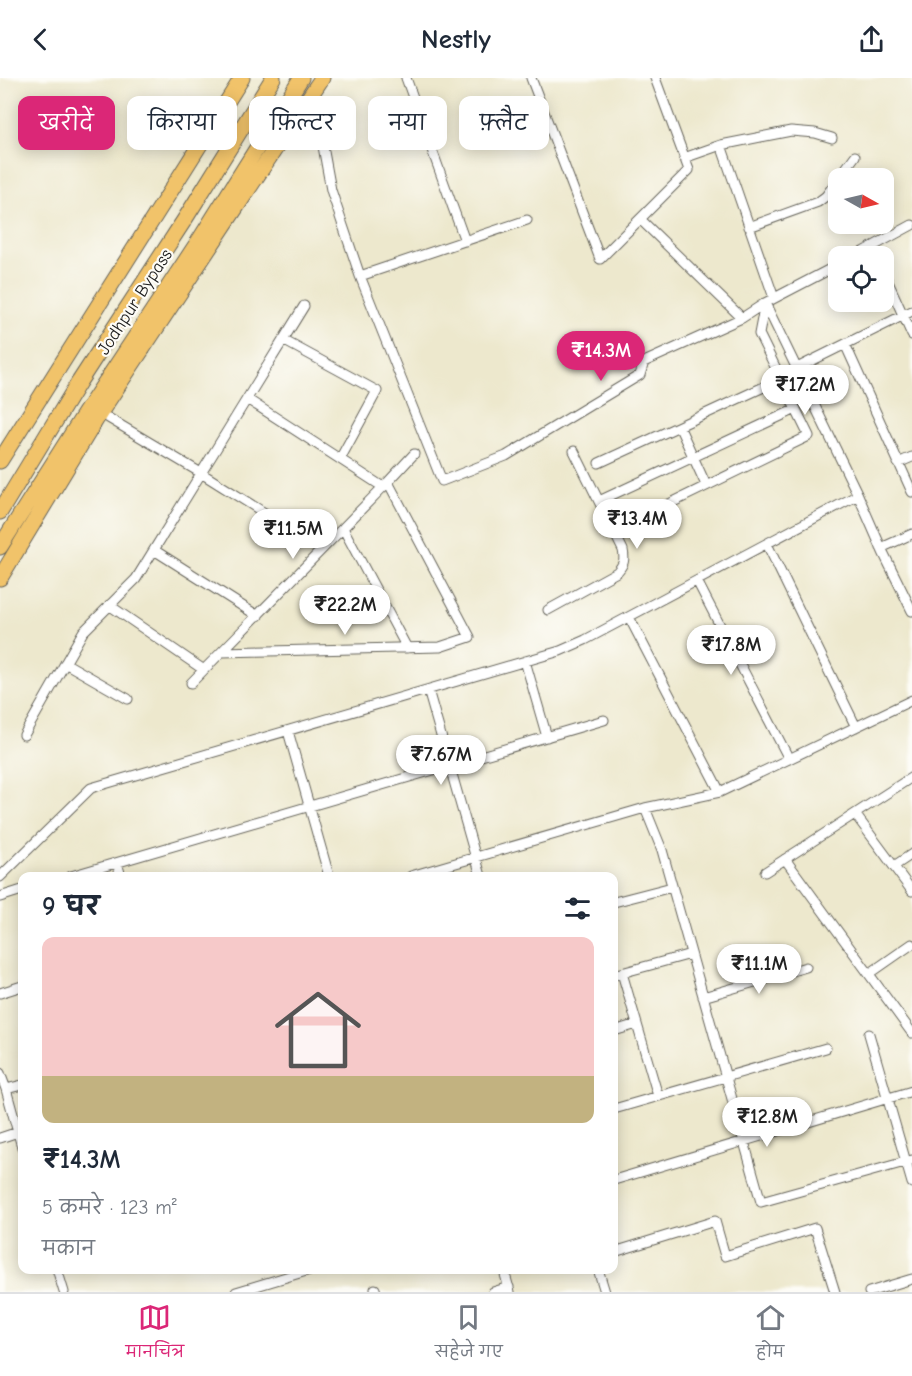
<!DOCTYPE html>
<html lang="hi">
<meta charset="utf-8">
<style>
:root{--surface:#fff;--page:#f2f2f3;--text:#1f2937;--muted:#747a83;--line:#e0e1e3;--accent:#db2777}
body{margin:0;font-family:"Comic Neue","Playpen Sans Deva",sans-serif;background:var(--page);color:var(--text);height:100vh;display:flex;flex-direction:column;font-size:22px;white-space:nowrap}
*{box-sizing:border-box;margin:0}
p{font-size:20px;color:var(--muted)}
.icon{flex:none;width:33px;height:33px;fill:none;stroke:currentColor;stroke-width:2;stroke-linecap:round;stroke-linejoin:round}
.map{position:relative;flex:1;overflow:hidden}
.drawer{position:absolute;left:18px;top:794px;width:600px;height:402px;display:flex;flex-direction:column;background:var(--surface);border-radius:12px;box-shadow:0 3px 15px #0003}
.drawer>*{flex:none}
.banner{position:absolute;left:18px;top:18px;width:600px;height:54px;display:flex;gap:12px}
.needle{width:39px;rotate:98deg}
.controls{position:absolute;left:828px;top:90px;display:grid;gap:12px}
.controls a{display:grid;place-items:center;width:66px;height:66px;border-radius:12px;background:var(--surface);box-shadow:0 3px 15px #0003;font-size:30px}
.price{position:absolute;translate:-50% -51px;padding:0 14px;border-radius:21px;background:#fff;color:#222;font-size:20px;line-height:39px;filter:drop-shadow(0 2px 3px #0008)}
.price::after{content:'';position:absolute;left:50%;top:36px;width:18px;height:14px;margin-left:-9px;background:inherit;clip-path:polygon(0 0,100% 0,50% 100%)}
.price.current{background:var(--accent);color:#fff}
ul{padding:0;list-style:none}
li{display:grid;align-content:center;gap:12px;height:318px;padding:0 24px}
li span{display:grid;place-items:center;height:186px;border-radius:12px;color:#555}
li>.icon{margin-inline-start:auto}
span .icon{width:108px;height:108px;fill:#fffc;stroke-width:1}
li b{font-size:26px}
h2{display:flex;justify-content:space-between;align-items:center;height:72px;padding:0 24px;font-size:26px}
.tag{padding:0 21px;border-radius:12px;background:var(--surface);box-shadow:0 3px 15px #0003;font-size:21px;line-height:54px}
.tag.current{background:var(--accent);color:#fff}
header{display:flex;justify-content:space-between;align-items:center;height:78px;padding:0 24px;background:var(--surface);font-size:27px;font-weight:800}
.tab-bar{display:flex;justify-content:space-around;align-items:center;height:84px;border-top:2px solid var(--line);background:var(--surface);font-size:16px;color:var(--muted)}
.tab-bar a{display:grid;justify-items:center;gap:3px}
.tab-bar .current{color:var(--accent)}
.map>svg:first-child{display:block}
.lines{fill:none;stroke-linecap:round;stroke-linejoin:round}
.minor-casing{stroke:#65635a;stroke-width:11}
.trunk-casing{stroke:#65635a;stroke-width:17}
.minor{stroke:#fff;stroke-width:9}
.trunk{stroke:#f1c36a;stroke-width:15}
.labels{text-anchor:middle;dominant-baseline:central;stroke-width:4.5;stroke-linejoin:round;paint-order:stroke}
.street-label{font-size:18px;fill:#1c1c1c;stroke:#fdfcf7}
</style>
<header><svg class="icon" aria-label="back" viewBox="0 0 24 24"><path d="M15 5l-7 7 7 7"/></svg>Nestly<svg class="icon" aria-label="share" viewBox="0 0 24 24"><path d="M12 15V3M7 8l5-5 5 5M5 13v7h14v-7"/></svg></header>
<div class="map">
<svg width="912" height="1214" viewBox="0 0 912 1214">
<rect width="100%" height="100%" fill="#fdfcf7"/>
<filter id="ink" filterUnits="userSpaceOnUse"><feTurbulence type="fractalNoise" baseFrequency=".0167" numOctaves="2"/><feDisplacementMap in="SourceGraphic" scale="12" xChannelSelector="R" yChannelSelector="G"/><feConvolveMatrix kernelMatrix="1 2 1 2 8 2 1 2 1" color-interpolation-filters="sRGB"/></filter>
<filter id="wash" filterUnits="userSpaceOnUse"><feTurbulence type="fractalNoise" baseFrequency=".008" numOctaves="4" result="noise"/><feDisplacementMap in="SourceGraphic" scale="24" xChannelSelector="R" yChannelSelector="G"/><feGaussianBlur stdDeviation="1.35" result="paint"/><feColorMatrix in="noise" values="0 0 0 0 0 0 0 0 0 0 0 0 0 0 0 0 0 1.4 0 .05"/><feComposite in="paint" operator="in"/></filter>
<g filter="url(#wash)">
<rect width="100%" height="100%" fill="#ede8cd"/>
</g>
<g filter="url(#ink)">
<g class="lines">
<g class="minor-casing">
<path id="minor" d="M 406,0 L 465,163
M 531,0 L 600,181 L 689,92 L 655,0
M 310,18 L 318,41 L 331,112 L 360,198 L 442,403 L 506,378 L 640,297 L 644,284 L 742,240 L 765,225
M 721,67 L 791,53 L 815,55 L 832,60
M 684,80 L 721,67 L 774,220
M 839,100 L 855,78
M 640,141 L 742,240
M 749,149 L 818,124 L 826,118 L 838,101
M 855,178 L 912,147
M 838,187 L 765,225 L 858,417 L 883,474 L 912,533
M 884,195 L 912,257
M 360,198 L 527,142
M 283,262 L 377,313 L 340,381
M 845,266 L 912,414
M 797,290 L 912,233
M 247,321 L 383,409
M 100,335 L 201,395 L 322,471
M 679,348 L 706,407
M 599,385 L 781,301
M 898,385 L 912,379
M 599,423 L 796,331
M 632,444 L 809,358 L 759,256 L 765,225
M 343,450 L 407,570
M 767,466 L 856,649
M 881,470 L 912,456
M 154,472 L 258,538
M 697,503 L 789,681
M 109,527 L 204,592
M 548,532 L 617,494 C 624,486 625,482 623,472 L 574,373
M 629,539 L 720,714
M 222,574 L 440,569 L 470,559 L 388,404
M 525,583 L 547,659
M 65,585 L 128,621
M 191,605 L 388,404 L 414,376
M 428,612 L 481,798
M 288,653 L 329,798
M 24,657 L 83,554 L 136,501 L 304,228
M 645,730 L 662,772 L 761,1124 L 912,1082
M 855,736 L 912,813
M 785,781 L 912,955
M 117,785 L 121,798
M 894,788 L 912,776
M 765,794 L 912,699
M 71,798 L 604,642
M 411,798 L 645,730 L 720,714 L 912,622
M 0,799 L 91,710 L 560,573 L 585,562 L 858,417
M 0,819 L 22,812
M 614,824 L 672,809
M 622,895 L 658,1018
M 869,896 L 912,866
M 614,897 L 691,876
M 0,915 L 22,908
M 703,919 L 806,889
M 614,953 L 637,946
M 869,956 L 912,1105
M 0,995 L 6,1011 L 22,1069
M 6,1011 L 22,1007
M 614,1031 L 826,970
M 0,1060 L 18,1054
M 614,1102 L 912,1013
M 614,1174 L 715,1143 L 725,1178 L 815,1150 L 835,1214
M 57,1191 L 64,1214
M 510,1191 L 504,1193 L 510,1214
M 598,1191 L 605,1214
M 375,1211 L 376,1214
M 236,1214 L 313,1191
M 493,1214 L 509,1209
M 869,1214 L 912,1201"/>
</g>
<g class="trunk-casing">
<path id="trunk" d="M 0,383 L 242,0
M 0,434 L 79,304 L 185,141 L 273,0
M 0,469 L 85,335 L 200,161 L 301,0
M 0,500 L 100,335 L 322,0"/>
</g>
<use href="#minor" class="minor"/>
<use href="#trunk" class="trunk"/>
</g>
</g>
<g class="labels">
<g class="street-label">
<text transform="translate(135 224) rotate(-57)">Jodhpur Bypass</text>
</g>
</g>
</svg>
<div class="controls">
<a><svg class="needle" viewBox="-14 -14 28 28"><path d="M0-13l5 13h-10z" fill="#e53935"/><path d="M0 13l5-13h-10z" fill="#747a83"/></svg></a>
<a><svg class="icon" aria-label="locate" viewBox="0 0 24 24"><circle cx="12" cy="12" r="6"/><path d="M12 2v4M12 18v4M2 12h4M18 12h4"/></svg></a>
</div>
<b class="price current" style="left:601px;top:304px">₹14.3M</b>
<b class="price" style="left:805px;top:338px">₹17.2M</b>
<b class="price" style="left:637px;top:472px">₹13.4M</b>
<b class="price" style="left:293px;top:482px">₹11.5M</b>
<b class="price" style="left:345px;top:558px">₹22.2M</b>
<b class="price" style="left:731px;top:598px">₹17.8M</b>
<b class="price" style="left:441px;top:708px">₹7.67M</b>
<b class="price" style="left:759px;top:917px">₹11.1M</b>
<b class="price" style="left:767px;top:1070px">₹12.8M</b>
<div class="banner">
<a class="tag current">खरीदें</a>
<a class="tag">किराया</a>
<a class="tag">फ़िल्टर</a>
<a class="tag">नया</a>
<a class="tag">फ़्लैट</a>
</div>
<section class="drawer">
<h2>9 घर<svg class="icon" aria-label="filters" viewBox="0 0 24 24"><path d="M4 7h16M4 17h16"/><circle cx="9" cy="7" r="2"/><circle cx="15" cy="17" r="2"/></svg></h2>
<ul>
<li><span style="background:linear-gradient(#f6c9c9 75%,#c2b280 0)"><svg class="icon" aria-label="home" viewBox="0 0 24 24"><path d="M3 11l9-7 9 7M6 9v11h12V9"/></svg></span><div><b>₹14.3M</b><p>5 कमरे · 123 m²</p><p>मकान</p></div></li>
</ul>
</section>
</div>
<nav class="tab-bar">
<a class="current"><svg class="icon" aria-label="map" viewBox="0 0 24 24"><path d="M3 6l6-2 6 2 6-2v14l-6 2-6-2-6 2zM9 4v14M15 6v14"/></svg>मानचित्र</a>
<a><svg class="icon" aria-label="saved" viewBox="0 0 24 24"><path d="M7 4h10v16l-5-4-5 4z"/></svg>सहेजे गए</a>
<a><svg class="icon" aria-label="home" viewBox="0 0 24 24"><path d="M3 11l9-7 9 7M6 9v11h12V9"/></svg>होम</a>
</nav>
